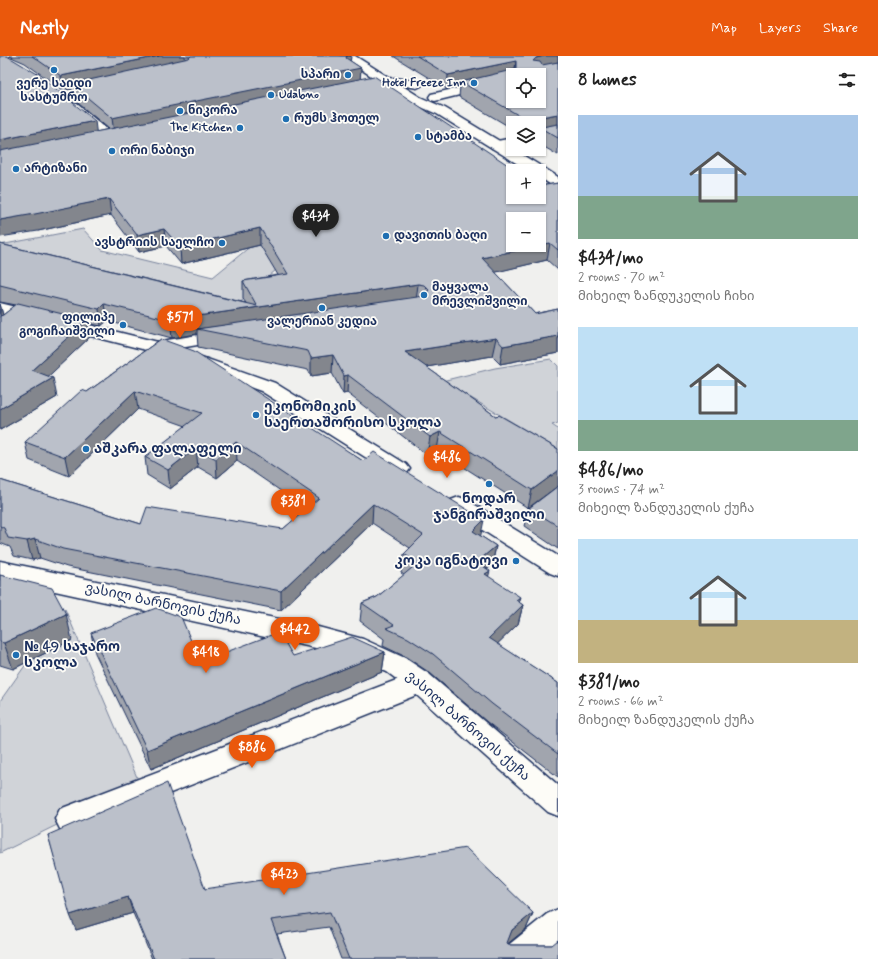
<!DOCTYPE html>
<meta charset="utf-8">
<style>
:root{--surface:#fff;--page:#f6f6f6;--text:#222;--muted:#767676;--accent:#ea580c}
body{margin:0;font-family:Mynerve,"Noto Sans Georgian",sans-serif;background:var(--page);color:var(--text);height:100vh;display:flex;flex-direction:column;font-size:15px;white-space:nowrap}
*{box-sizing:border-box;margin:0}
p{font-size:13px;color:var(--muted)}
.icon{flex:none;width:22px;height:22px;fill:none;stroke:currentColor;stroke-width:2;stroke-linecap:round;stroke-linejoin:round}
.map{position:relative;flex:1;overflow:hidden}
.side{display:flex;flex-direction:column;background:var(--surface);width:320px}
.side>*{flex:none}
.tools{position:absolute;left:506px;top:12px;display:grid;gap:8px}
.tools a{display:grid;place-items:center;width:40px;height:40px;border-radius:0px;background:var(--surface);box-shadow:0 1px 3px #0004;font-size:20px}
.price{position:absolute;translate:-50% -34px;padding:0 9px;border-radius:14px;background:var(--accent);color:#fff;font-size:13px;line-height:26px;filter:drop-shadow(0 1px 2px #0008)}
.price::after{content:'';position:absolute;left:50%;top:24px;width:12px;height:9px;margin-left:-6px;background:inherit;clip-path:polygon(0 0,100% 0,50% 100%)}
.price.current{background:#222;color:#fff}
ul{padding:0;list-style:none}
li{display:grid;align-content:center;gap:8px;height:212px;padding:0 20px}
li span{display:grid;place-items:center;height:124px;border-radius:0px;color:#555}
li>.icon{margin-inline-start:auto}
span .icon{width:72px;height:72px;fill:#fffc;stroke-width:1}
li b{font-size:17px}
h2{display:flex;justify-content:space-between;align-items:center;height:48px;padding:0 20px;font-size:17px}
header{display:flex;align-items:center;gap:24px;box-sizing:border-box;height:56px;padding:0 20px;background:var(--accent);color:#fff}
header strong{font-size:19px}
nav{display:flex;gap:22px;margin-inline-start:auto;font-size:14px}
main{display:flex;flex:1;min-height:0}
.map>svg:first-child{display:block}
.green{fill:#d0d3d8;stroke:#76819b}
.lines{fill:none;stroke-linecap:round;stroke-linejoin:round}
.street-casing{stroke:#1b2f5e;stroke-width:3}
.secondary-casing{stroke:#1b2f5e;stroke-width:3}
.primary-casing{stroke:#1b2f5e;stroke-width:3}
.street{fill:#fdfcf7;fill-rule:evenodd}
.secondary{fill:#fdfcf7;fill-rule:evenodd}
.primary{fill:#fdfcf7;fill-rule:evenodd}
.wall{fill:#a1a5ae;stroke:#1b2f5e}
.shaded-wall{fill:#83868d;stroke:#1b2f5e}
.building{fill:#bbc0ca;stroke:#1b2f5e;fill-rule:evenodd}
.poi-dot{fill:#1f6fb2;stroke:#fdfcf7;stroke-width:1.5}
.labels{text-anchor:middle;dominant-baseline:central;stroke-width:3.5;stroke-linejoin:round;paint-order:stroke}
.far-poi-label{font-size:12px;font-weight:bold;fill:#1b2f5e;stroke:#fdfcf7;text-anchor:start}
.poi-label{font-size:14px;font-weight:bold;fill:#1b2f5e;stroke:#fdfcf7;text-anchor:start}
.street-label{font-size:14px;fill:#1b2f5e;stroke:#fdfcf7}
</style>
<header>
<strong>Nestly</strong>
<nav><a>Map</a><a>Layers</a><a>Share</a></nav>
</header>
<main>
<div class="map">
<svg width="558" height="903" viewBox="0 0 558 903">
<rect width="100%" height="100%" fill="#f0f0ee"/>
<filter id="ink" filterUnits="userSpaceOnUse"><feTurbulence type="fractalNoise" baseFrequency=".025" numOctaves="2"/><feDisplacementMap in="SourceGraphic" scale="8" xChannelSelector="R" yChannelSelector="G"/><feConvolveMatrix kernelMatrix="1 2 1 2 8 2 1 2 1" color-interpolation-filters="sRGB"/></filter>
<g filter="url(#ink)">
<path class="green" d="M 83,173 L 102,194 L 213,221 L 263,180 L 288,203 L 234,252 L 0,189 Z
M 551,303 L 558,310 L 558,367 L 552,369 L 558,373 L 558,393 L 442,325 L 495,312 Z
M 65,553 L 139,726 L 61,767 L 0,797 L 0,645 Z"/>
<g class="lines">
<g class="street-casing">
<path id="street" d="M 513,20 L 513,26 L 435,45 L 431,44 L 429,41 L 431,38 Z
M 73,47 L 77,48 L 115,80 L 117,83 L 115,86 L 105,86 L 69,54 L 67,51 L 69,48 Z
M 513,82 L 513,90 L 497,93 L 492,92 L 490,89 L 492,86 Z
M 227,274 L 233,275 L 236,279 L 233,283 L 156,296 L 150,295 L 147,291 L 150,287 L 156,286 Z
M 420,615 L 429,618 L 433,626 L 429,634 L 70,777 L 60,773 L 55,763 L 60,753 Z
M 558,853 L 558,890 L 543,903 L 502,903 L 506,891 L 547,858 Z"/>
</g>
<g class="secondary-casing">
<path id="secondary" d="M 395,22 L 421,26 L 423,28 L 421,30 L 417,32 L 395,28 L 365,34 L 361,32 L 359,30 L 361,28 L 365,26 Z
M 0,247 L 162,287 L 275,327 L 406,408 L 410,413 L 406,418 L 399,420 L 392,418 L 261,335 L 150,295 L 0,257 Z
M 459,441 L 467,444 L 558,500 L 558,520 L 550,517 L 451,454 L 448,449 L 451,444 Z
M 0,505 L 318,571 L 363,583 L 405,602 L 429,618 L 558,729 L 558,760 L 548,756 L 411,634 L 387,616 L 348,599 L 0,523 Z"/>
</g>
<g class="primary-casing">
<path id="primary" d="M 341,0 L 355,0 L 420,41 L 445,52 L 544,112 L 558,121 L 558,131 L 553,130 L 539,121 L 539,115 L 529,115 L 437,58 L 412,47 Z"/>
</g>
<use href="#street" class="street"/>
<use href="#secondary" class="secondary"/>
<use href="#primary" class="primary"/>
</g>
<path class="wall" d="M 9,0 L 351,0 L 350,5 L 361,12 L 360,23 L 540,130 L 558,127 L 558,214 L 547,204 L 495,216 L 535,258 L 558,253 L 558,297 L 500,308 L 492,300 L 426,311 L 497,361 L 558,393 L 528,452 L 437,394 L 427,399 L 347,337 L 343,338 L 332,317 L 311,320 L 308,314 L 198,291 L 197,278 L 172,282 L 107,265 L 101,270 L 87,267 L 90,281 L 48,320 L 57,341 L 0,374 L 0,248 L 3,259 L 16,249 L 0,246 L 0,188 L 246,247 L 243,243 L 243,225 L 278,219 L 260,189 L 181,208 L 166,190 L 139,196 L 111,159 L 38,175 L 96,76 L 109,73 L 73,43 L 72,33 L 63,34 L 25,7 Z
M 393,0 L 558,0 L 558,99 L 539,88 L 539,67 L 513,67 L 513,73 L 459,41 L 460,30 L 447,33 Z
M 161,283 L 363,405 L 496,490 L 492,509 L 487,513 L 488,521 L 518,546 L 523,549 L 518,568 L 497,588 L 558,627 L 558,721 L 487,666 L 430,617 L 406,601 L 383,590 L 384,583 L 360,565 L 362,547 L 377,541 L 404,519 L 401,517 L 404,498 L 410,492 L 372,467 L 281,554 L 67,511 L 40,502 L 32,504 L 14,500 L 10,491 L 0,487 L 0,424 L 141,468 L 283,473 L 307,453 L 237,405 L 217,422 L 198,411 L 170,433 L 147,419 L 145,401 L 186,370 L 138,353 L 69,420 L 29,404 L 25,386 L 87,336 Z
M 558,430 L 558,493 L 524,470 L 529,452 Z
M 0,519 L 72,584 L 13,613 L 0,609 Z
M 91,577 L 200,606 L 385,596 L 382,616 L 151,713 L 95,597 Z
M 48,779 L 205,833 L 533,857 L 526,873 L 507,888 L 508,889 L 552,889 L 558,903 L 341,903 L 329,871 L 277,878 L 286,903 L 152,903 L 133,857 L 76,874 Z"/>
<path class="shaded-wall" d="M 159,0 L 185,0 L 186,9 L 71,28 L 72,33 L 63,34 L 61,20 Z
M 347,0 L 351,0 L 350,8 L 361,12 L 360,26 L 114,77 L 112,62 L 346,2 Z
M 544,0 L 558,0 L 558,9 L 534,16 L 533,5 L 536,2 Z
M 516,5 L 514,19 L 461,26 L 460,30 L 447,33 L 448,19 Z
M 558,58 L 558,71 L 539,71 L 541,61 Z
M 95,65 L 97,81 L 0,100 L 0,84 Z
M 109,143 L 111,159 L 38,175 L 0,181 L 0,164 Z
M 260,172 L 260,189 L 181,208 L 180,191 Z
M 164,173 L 166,190 L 139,196 L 137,179 Z
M 550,187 L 547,204 L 480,220 L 482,202 Z
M 418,228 L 416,246 L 197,273 L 197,278 L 172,282 L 170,264 Z
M 0,248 L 3,259 L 0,262 Z
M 104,248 L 107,265 L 101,270 L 99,253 Z
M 87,264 L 90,281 L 36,332 L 32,314 Z
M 558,280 L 558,297 L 500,308 L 503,290 Z
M 496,282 L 492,300 L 403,315 L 405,296 Z
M 333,299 L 332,317 L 311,320 L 311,302 Z
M 348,319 L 347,337 L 343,338 L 344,320 Z
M 53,322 L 57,341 L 0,374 L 0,353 Z
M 135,335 L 138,353 L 69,420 L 65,401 Z
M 440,376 L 437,394 L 427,399 L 430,381 Z
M 236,386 L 237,405 L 217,422 L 216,403 Z
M 196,392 L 198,411 L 170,433 L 168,414 Z
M 558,415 L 558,430 L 528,452 L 532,434 Z
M 373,448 L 372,467 L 281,554 L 281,535 Z
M 484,464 L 480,483 L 473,475 Z
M 35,483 L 40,502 L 32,504 L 27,485 Z
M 496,490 L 492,509 L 473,525 L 477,506 Z
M 490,515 L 485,533 L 485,518 Z
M 520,541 L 515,557 L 523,549 L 518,568 L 484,601 L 489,582 L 516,544 Z
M 66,558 L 72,584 L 13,613 L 4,587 Z
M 385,596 L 382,616 L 151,713 L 147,694 Z
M 128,841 L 133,857 L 76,874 L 70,859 Z
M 533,857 L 526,873 L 505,890 L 512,874 Z"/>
<path class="building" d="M 0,0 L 7,0 L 39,19 L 95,65 L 0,84 Z
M 32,0 L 159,0 L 61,20 Z
M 191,0 L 347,0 L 346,2 L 361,12 L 112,62 L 71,28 L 189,2 Z
M 417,0 L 544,0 L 536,2 L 533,5 L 540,6 L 542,9 L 558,6 L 558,58 L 541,61 L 540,70 L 542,71 L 558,68 L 558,82 L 539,71 L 539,67 L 532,67 L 461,26 L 516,13 L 516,5 L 448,19 ZM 513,19 L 539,19 L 539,45 L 513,45 Z
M 374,20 L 517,115 L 513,115 L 513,141 L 539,141 L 539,129 L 540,130 L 558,127 L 558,194 L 550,187 L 482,202 L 535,258 L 558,253 L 558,280 L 503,290 L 496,282 L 405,296 L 497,361 L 499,359 L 558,393 L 558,415 L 532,434 L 440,376 L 430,381 L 348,319 L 344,320 L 333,299 L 311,302 L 308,295 L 197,273 L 424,240 L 429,234 L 424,229 L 418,228 L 170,264 L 104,248 L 99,253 L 0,229 L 0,188 L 257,250 L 243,225 L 288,218 L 260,172 L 180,191 L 164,173 L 137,179 L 109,143 L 35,158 L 0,164 L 0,95 ZM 513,163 L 539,163 L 539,189 L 513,189 Z
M 18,247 L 87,264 L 32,314 L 53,322 L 0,353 L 0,260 L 3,259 Z
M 161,283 L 194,295 L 363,405 L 374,396 L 484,464 L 473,475 L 496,490 L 477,506 L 490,515 L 485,518 L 520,541 L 516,544 L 523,549 L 489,582 L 558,627 L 558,698 L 492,648 L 433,598 L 408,582 L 386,572 L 394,569 L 362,547 L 377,541 L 418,507 L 404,498 L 423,479 L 373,448 L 281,535 L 63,493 L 35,483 L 27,485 L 8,482 L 4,472 L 0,470 L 0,424 L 141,468 L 147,451 L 283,473 L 319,442 L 236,386 L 216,403 L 196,392 L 168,414 L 145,401 L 202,357 L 135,335 L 65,401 L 25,386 L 82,334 L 87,336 Z
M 558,430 L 558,470 L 529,452 Z
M 0,519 L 52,532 L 66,558 L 4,587 L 0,586 Z
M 156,552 L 181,561 L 200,606 L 279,576 L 293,600 L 352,581 L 385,596 L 147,694 L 91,577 Z
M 167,727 L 205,833 L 466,792 L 533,857 L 512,874 L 507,887 L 508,889 L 552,889 L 558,884 L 558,903 L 349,903 L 330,856 L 271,864 L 286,903 L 154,903 L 128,841 L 70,859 L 48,779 Z"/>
</g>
<g class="poi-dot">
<circle cx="54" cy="14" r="4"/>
<circle cx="348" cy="19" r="4"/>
<circle cx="474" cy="27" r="4"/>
<circle cx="271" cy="39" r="4"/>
<circle cx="180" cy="55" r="4"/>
<circle cx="286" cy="63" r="4"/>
<circle cx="240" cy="72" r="4"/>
<circle cx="418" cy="81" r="4"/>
<circle cx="112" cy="95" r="4"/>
<circle cx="16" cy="113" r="4"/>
<circle cx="386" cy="180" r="4"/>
<circle cx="222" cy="187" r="4"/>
<circle cx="424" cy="239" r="4"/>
<circle cx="322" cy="252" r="4"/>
<circle cx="123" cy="269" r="4"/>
<circle cx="256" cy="359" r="4"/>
<circle cx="86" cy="393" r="4"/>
<circle cx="489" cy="428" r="4"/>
<circle cx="516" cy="505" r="4"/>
<circle cx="16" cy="599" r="4"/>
</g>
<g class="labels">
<g class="far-poi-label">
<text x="340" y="19" text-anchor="end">სპარი</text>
<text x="466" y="27" text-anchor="end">Hotel Freeze Inn</text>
<text x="54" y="28" text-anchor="middle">ვერე საიდი<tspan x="54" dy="14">სასტუმრო</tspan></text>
<text x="279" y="39">Udabno</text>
<text x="188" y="55">ნიკორა</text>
<text x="294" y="63">რუმს ჰოთელ</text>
<text x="232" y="72" text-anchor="end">The Kitchen</text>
<text x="426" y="81">სტამბა</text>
<text x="120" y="95">ორი ნაბიჯი</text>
<text x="24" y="113">არტიზანი</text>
<text x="394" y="180">დავითის ბაღი</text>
<text x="214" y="187" text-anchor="end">ავსტრიის საელჩო</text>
<text x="432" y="232">მაყვალა<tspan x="432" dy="14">მრევლიშვილი</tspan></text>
<text x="115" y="262" text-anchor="end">ფილიპე<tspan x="115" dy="14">გოგიჩაიშვილი</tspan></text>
<text x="322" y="266" text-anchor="middle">ვალერიან კედია</text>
</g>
<g class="poi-label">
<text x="264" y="351">ეკონომიკის<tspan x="264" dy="16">საერთაშორისო სკოლა</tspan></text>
<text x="94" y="393">აშკარა ფალაფელი</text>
<text x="489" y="443" text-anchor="middle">ნოდარ<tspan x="489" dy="16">ჯანგირაშვილი</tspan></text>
<text x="508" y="505" text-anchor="end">კოკა იგნატოვი</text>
<text x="24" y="591">№ 49 საჯარო<tspan x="24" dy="16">სკოლა</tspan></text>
</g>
<g class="street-label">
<text transform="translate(163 548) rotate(12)">ვასილ ბარნოვის ქუჩა</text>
<text transform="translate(468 670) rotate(41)">ვასილ ბარნოვის ქუჩა</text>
</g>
</g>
</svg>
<div class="tools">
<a><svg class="icon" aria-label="locate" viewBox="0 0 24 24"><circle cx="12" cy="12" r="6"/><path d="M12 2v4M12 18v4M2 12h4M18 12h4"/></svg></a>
<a><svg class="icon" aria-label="layers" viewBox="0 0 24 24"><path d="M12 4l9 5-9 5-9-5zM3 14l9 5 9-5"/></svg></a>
<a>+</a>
<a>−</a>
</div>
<b class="price current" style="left:316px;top:182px">$434</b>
<b class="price" style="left:180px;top:283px">$571</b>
<b class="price" style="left:447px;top:423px">$486</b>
<b class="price" style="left:293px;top:467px">$381</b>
<b class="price" style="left:295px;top:595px">$442</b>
<b class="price" style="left:206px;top:618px">$418</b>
<b class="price" style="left:252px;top:713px">$886</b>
<b class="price" style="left:284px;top:840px">$423</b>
</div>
<section class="side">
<h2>8 homes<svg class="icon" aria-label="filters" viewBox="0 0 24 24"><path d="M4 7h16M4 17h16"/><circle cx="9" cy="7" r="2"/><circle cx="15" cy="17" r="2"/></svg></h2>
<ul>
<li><span style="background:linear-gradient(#a9c7e8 65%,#7fa58c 0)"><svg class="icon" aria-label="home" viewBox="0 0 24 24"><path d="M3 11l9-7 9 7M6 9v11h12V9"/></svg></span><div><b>$434/mo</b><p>2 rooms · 70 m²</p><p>მიხეილ ზანდუკელის ჩიხი</p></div></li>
<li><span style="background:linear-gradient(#bfe0f5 75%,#7fa58c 0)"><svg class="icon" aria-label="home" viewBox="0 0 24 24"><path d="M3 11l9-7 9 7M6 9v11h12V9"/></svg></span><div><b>$486/mo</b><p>3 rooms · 74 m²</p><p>მიხეილ ზანდუკელის ქუჩა</p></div></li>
<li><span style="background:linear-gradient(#bfe0f5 65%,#c2b280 0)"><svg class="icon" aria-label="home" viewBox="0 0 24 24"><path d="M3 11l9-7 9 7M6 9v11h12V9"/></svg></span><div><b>$381/mo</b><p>2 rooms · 66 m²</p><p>მიხეილ ზანდუკელის ქუჩა</p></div></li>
</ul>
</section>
</main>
